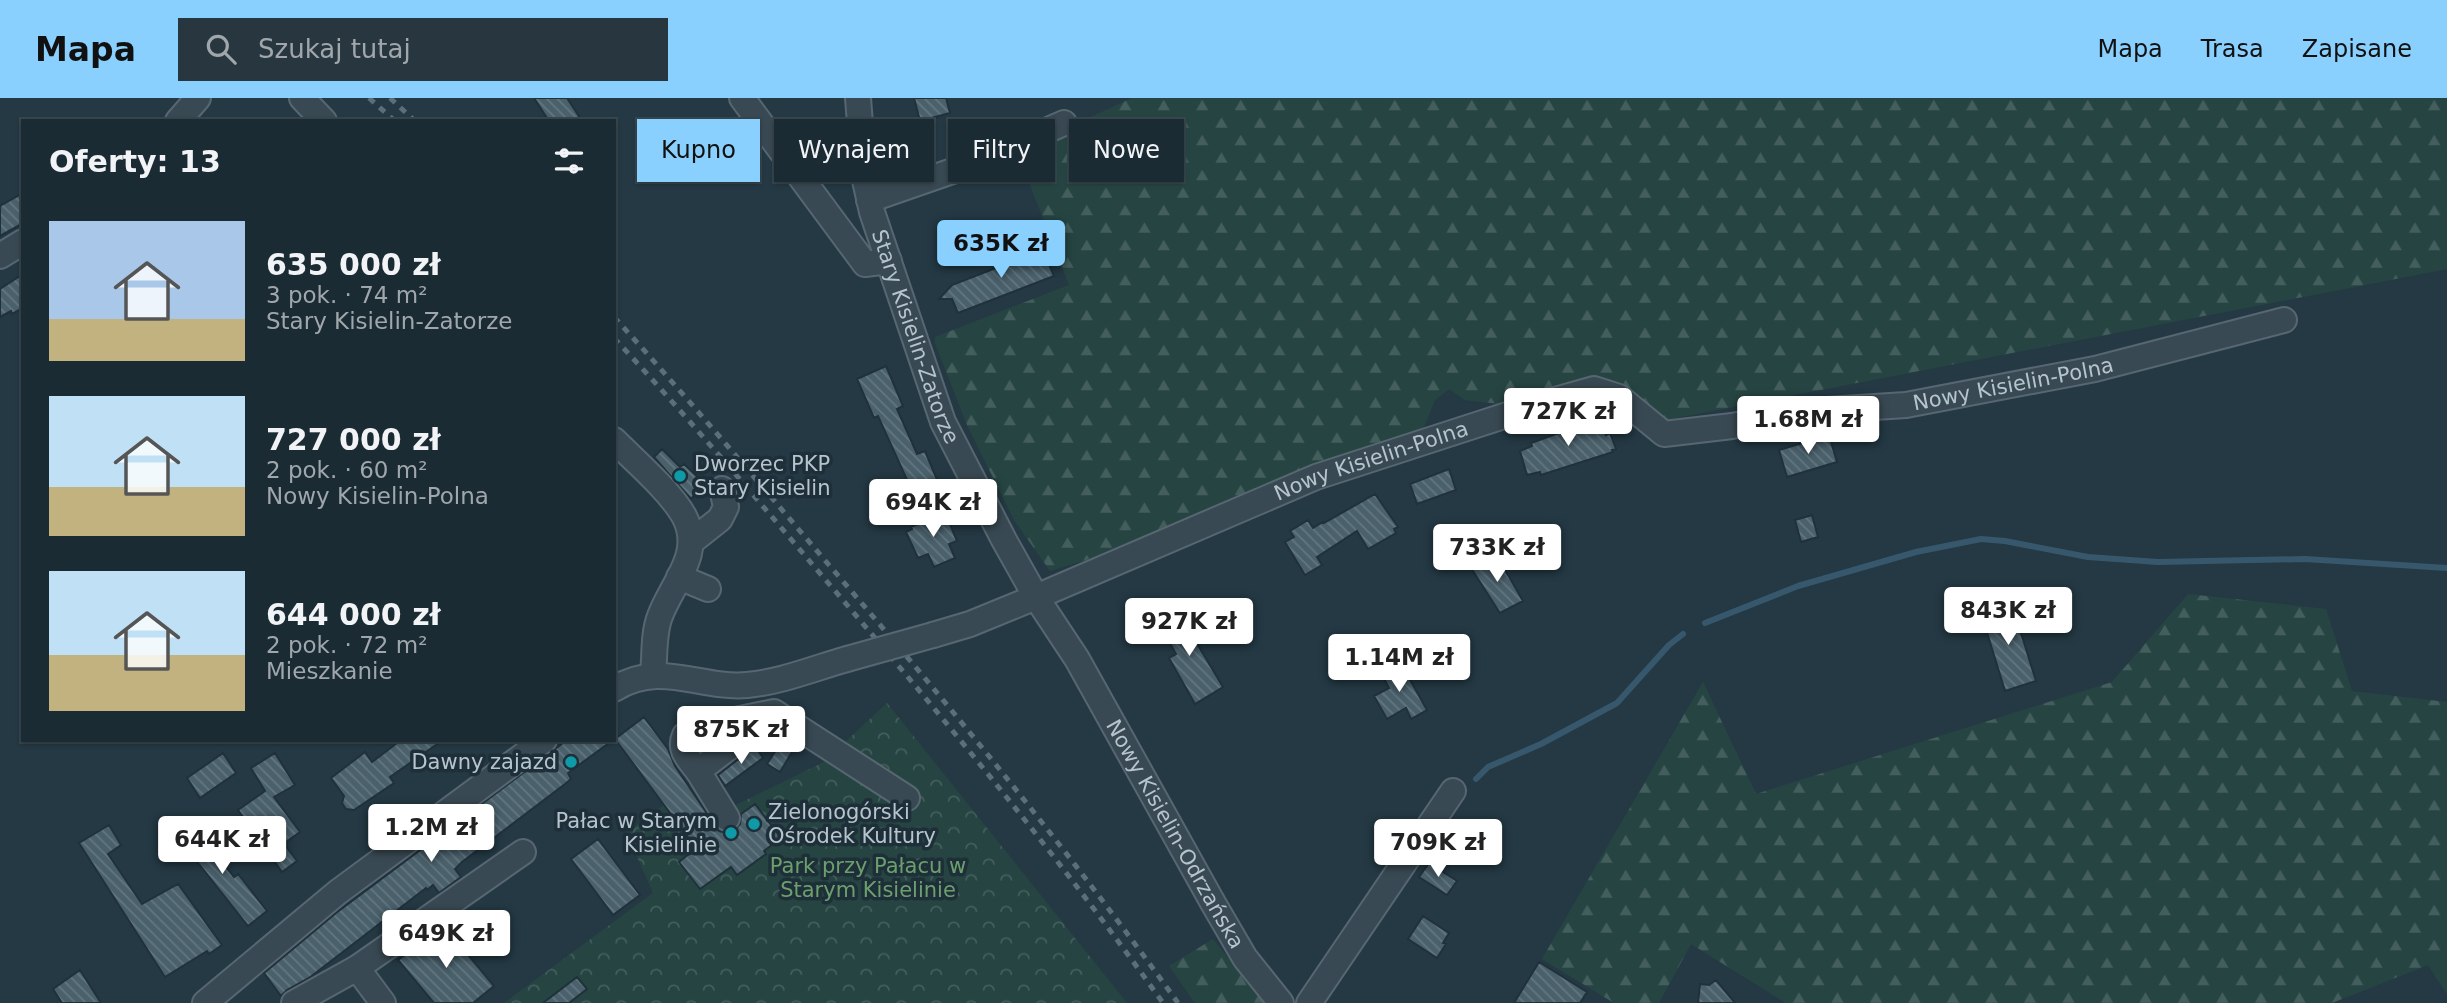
<!DOCTYPE html>
<html lang="pl">
<meta charset="utf-8">
<style>
:root{--surface:#1b2b33;--page:#28373f;--text:#f1f3f6;--muted:#a0a7ac;--line:#39474e;--accent:#89d0ff}
body{margin:0;font-family:"DejaVu Sans",sans-serif;background:var(--page);color:var(--text);height:100vh;display:flex;flex-direction:column;font-size:26px;white-space:nowrap}
*{box-sizing:border-box;margin:0}
p{font-size:23px;color:var(--muted)}
.icon{flex:none;width:38px;height:38px;fill:none;stroke:currentColor;stroke-width:2;stroke-linecap:round;stroke-linejoin:round}
.map{position:relative;flex:1;overflow:hidden}
.sheet{position:absolute;left:21px;top:21px;width:595px;height:623px;display:flex;flex-direction:column;background:var(--surface);border-radius:0px;box-shadow:0 2px 5px #0004,0 0 0 2px var(--line)}
.sheet>*{flex:none}
.guide{position:absolute;left:637px;top:21px;width:665px;height:63px;display:flex;gap:14px}
.price{position:absolute;translate:-50% -60px;padding:0 16px;border-radius:7px;background:#fff;color:#222;font-size:23px;line-height:46px;filter:drop-shadow(0 2px 4px #0008)}
.price::after{content:'';position:absolute;left:50%;top:42px;width:21px;height:16px;margin-left:-10px;background:inherit;clip-path:polygon(0 0,100% 0,50% 100%)}
.price.on{background:var(--accent);color:#111}
ul{padding:0;list-style:none}
li{display:flex;align-items:center;gap:21px;height:175px;padding:0 28px}
li span{display:grid;place-items:center;flex:none;width:196px;height:140px;border-radius:0px;color:#555}
li>.icon{margin-inline-start:auto}
span .icon{width:84px;height:84px;fill:#fffc;stroke-width:1}
li b{font-size:30px}
h2{display:flex;justify-content:space-between;align-items:center;height:84px;padding:0 28px;font-size:30px}
.pill{padding:0 24px;border-radius:0px;background:var(--surface);box-shadow:0 2px 5px #0004,0 0 0 2px var(--line);font-size:24px;line-height:63px}
.pill.on{background:var(--accent);color:#111}
header{display:flex;align-items:center;gap:42px;box-sizing:border-box;height:98px;padding:0 35px;background:var(--accent);color:#111}
header strong{font-size:33px}
nav{display:flex;gap:38px;margin-inline-start:auto;font-size:24px}
.search{width:490px;height:63px;background:var(--page);display:flex;align-items:center;gap:18px;box-sizing:border-box;padding:0 24px;border-radius:0px;color:var(--muted);font-size:26px}
.map>svg:first-child{display:block}
.forest{fill:url(#forest-firs)}
.park{fill:url(#park-crowns)}
.lines{fill:none;stroke-linecap:round;stroke-linejoin:round}
.stream{stroke:#37586c;stroke-width:6}
.building{fill:url(#building-back-hatch);stroke:#20313b;stroke-width:2}
.minor-casing{stroke:#576771;stroke-width:28}
.minor{stroke:#394953;stroke-width:24}
.rail{stroke:#5b6f7a;stroke-width:5;stroke-dasharray:7 7;stroke-linecap:butt}
.minor-bridge-casing{stroke:#576771;stroke-width:28;stroke-linecap:butt}
.minor-bridge{stroke:#394953;stroke-width:24}
.culture-dot{fill:#0f9aa8;stroke:#1e2f39;stroke-width:2.5}
.labels{text-anchor:middle;dominant-baseline:central;stroke-width:7;stroke-linejoin:round;paint-order:stroke}
.street-label{font-size:21px;fill:#b6c4cd;stroke:#1e2f39}
.poi-label{font-size:21px;fill:#b6c4cd;stroke:#1e2f39;text-anchor:start}
.park-label{font-size:21px;fill:#6ba06c;stroke:#1e2f39}
</style>
<header>
<strong>Mapa</strong>
<div class="search"><svg class="icon" aria-label="search" viewBox="0 0 24 24"><circle cx="10" cy="10" r="6"/><path d="M15 15l6 6"/></svg>Szukaj tutaj</div>
<nav><a>Mapa</a><a>Trasa</a><a>Zapisane</a></nav>
</header>
<div class="map">
<svg width="2447" height="905" viewBox="0 0 2447 905">
<defs>
<pattern id="forest-firs" width="22" height="20" patternUnits="userSpaceOnUse" patternTransform="scale(1.75)"><rect width="22" height="20" fill="#264542"/><path d="M5 1l3.5 6h-7zM16 11l3.5 6h-7z" fill="#435e5c"/></pattern>
<pattern id="park-crowns" width="20" height="18" patternUnits="userSpaceOnUse" patternTransform="scale(1.75)"><rect width="20" height="18" fill="#264542"/><path d="M2 6a3 3 0 1 1 6 0M12 15a3 3 0 1 1 6 0" fill="none" stroke="#435e5c"/></pattern>
<pattern id="building-back-hatch" width="6" height="6" patternUnits="userSpaceOnUse" patternTransform="scale(1.75)"><rect width="6" height="6" fill="#4a616c"/><path d="M-1 5l2 2M0 0l6 6M5-1l2 2" fill="none" stroke="#627680"/></pattern>
</defs>
<rect width="100%" height="100%" fill="#243944"/>
<path class="forest" d="M 1132,0 L 2447,0 L 2447,171 L 1666,322 L 1656,317 L 1552,292 L 1499,306 L 1465,302 L 1449,291 L 1435,302 L 1424,329 L 1406,341 L 1292,375 L 1086,462 L 1050,473 L 1014,422 L 967,327 L 935,245 L 935,239 L 1069,187 L 1017,53 Z
M 2188,496 L 2326,511 L 2352,593 L 2447,604 L 2447,896 L 2428,867 L 2332,905 L 1786,905 L 1691,846 L 1659,905 L 1614,905 L 1542,861 L 1703,584 L 1756,696 L 2112,584 Z
M 1213,841 L 1259,899 L 1265,905 L 1195,905 L 1169,868 Z"/>
<path class="park" d="M 887,605 L 1127,905 L 504,905 L 653,795 L 631,745 L 623,737 L 711,672 L 730,710 L 824,664 Z"/>
<g class="lines">
<path class="stream" d="M 1705,525 L 1798,488 L 1916,454 L 1981,441 L 2005,443 L 2088,459 L 2158,464 L 2305,461 L 2447,470
M 1476,681 L 1488,669 L 1541,646 L 1617,605 L 1669,547 L 1683,536"/>
</g>
<path class="building" d="M 534,0 L 567,0 L 582,23 L 549,23 Z
M 914,0 L 946,0 L 950,15 L 920,23 Z
M 23,95 L 23,125 L 0,138 L 0,108 Z
M 1041,147 L 1054,178 L 958,215 L 952,201 L 939,201 L 952,187 L 996,170 L 994,166 Z
M 23,176 L 23,210 L 12,216 L 11,213 L 0,219 L 0,191 Z
M 886,268 L 903,308 L 897,311 L 917,356 L 925,353 L 938,384 L 913,395 L 878,318 L 874,320 L 857,281 Z
M 1600,320 L 1606,337 L 1610,335 L 1616,351 L 1612,352 L 1613,354 L 1541,377 L 1540,374 L 1527,377 L 1520,353 L 1532,348 L 1531,345 Z
M 1829,337 L 1837,364 L 1787,379 L 1779,352 Z
M 662,351 L 680,369 L 684,366 L 705,386 L 691,401 L 654,359 Z
M 1449,371 L 1456,392 L 1417,406 L 1410,386 Z
M 1375,396 L 1398,429 L 1394,431 L 1396,435 L 1368,451 L 1357,433 L 1317,459 L 1322,467 L 1305,477 L 1285,444 L 1294,439 L 1290,433 L 1308,422 L 1313,430 L 1323,424 L 1324,425 Z
M 945,414 L 957,443 L 949,446 L 955,460 L 934,469 L 928,456 L 918,460 L 906,434 L 912,431 L 911,429 Z
M 1812,417 L 1818,439 L 1801,444 L 1795,422 Z
M 1496,456 L 1523,503 L 1500,515 L 1471,470 Z
M 2012,506 L 2036,583 L 2005,593 L 1981,515 Z
M 1175,509 L 1223,589 L 1195,606 L 1169,560 L 1176,556 L 1156,520 Z
M 1400,564 L 1427,612 L 1411,621 L 1406,610 L 1387,621 L 1374,598 L 1389,590 L 1381,575 Z
M 644,619 L 668,651 L 675,668 L 719,733 L 727,735 L 735,732 L 740,726 L 741,716 L 755,706 L 781,740 L 764,753 L 766,756 L 737,777 L 731,769 L 700,791 L 679,764 L 696,750 L 615,641 Z
M 783,641 L 795,649 L 780,674 L 767,666 Z
M 401,642 L 443,642 L 390,679 L 394,685 L 354,712 L 346,711 L 342,705 L 344,698 L 331,680 L 365,654 L 372,664 Z
M 567,642 L 613,642 L 568,675 L 571,681 L 565,686 L 462,764 L 455,771 L 461,779 L 439,795 L 433,787 L 427,792 L 426,790 L 309,880 L 287,892 L 281,898 L 264,875 L 336,815 Z
M 755,648 L 763,660 L 725,688 L 718,677 Z
M 223,655 L 236,675 L 200,700 L 187,680 Z
M 275,655 L 295,687 L 274,699 L 300,734 L 286,744 L 287,746 L 285,747 L 297,763 L 282,774 L 238,712 L 265,693 L 251,670 Z
M 192,725 L 234,779 L 238,776 L 267,813 L 248,828 L 176,737 Z
M 109,727 L 121,747 L 108,756 L 142,806 L 178,786 L 222,847 L 209,856 L 207,853 L 165,879 L 79,745 Z
M 598,741 L 640,797 L 613,817 L 571,761 Z
M 1429,765 L 1457,783 L 1447,797 L 1419,779 Z
M 1423,818 L 1449,835 L 1443,845 L 1446,846 L 1437,860 L 1408,841 Z
M 444,828 L 494,888 L 473,905 L 434,905 L 398,862 Z
M 1539,864 L 1587,894 L 1580,905 L 1514,905 Z
M 80,872 L 101,905 L 62,905 L 53,891 Z
M 577,879 L 587,891 L 569,905 L 543,905 Z
M 1716,882 L 1735,905 L 1698,905 L 1700,886 L 1709,887 Z"/>
<g class="lines">
<g class="minor-casing">
<g id="minor">
<path d="M 302,0 L 324,23"/>
<path d="M 742,0 L 865,166 L 889,163"/>
<path id="s1" d="M 858,0 L 864,78 L 872,114 L 943,324 L 1004,442 L 1036,499 L 1077,561 L 1213,805 L 1245,860 L 1281,905"/>
<path d="M 178,23 L 198,0"/>
<path d="M 869,102 L 964,69 L 1064,25"/>
<path d="M 0,158 L 23,144"/>
<path d="M 614,342 C 635,363 670,393 684,418 C 704,455 673,484 660,518 C 653,536 655,558 653,577"/>
<path d="M 691,444 L 720,421 L 726,409 L 722,391"/>
<path d="M 679,479 L 708,491"/>
<path id="s2" d="M 933,537 L 970,526 L 1036,499 L 1316,379 L 1541,306 L 1594,291 L 1619,299 L 1664,336 L 1732,328 L 1811,313 L 1906,307 L 2095,271 L 2284,222"/>
<path d="M 614,591 C 661,562 699,591 747,587 C 781,584 815,570 847,561"/>
<path d="M 698,673 C 689,661 678,652 685,637 L 696,630 L 774,614 L 907,700"/>
<path d="M 727,720 L 698,673 L 770,618"/>
<path d="M 357,870 L 383,905"/>
<path d="M 205,905 L 338,794 L 544,642"/>
<path d="M 294,905 L 357,870 L 523,754"/>
<path d="M 1309,905 L 1453,693"/>
</g>
</g>
<use href="#minor" class="minor"/>
<path class="rail" d="M 369,0 L 395,23
M 390,0 L 415,23
M 614,219 C 688,300 758,384 829,467 C 951,609 1069,753 1178,905
M 614,240 C 689,320 759,404 830,487 C 946,623 1059,759 1163,905"/>
<g class="minor-bridge-casing">
<path id="minor-bridge" d="M 847,561 L 933,537"/>
</g>
<use href="#minor-bridge" class="minor-bridge"/>
</g>
<g class="culture-dot">
<circle cx="680" cy="378" r="7"/>
<circle cx="571" cy="664" r="7"/>
<circle cx="754" cy="726" r="7"/>
<circle cx="731" cy="735" r="7"/>
</g>
<g class="labels">
<g class="street-label">
<text stroke="none"><textPath href="#s1" startOffset="247">Stary Kisielin-Zatorze</textPath></text>
<text stroke="none"><textPath href="#s2" startOffset="1144">Nowy Kisielin-Polna</textPath></text>
<text stroke="none"><textPath href="#s2" startOffset="472">Nowy Kisielin-Polna</textPath></text>
<text stroke="none"><textPath href="#s1" startOffset="810">Nowy Kisielin-Odrzańska</textPath></text>
</g>
<g class="poi-label">
<text x="694" y="366">Dworzec PKP<tspan x="694" dy="24">Stary Kisielin</tspan></text>
<text x="557" y="664" text-anchor="end">Dawny zajazd</text>
<text x="768" y="714">Zielonogórski<tspan x="768" dy="24">Ośrodek Kultury</tspan></text>
<text x="717" y="723" text-anchor="end">Pałac w Starym<tspan x="717" dy="24">Kisielinie</tspan></text>
</g>
<g class="park-label">
<text x="868" y="768">Park przy Pałacu w<tspan x="868" dy="24">Starym Kisielinie</tspan></text>
</g>
</g>
</svg>
<b class="price on" style="left:1001px;top:182px">635K zł</b>
<b class="price" style="left:1568px;top:350px">727K zł</b>
<b class="price" style="left:1808px;top:358px">1.68M zł</b>
<b class="price" style="left:933px;top:441px">694K zł</b>
<b class="price" style="left:1497px;top:486px">733K zł</b>
<b class="price" style="left:2008px;top:549px">843K zł</b>
<b class="price" style="left:1189px;top:560px">927K zł</b>
<b class="price" style="left:1399px;top:596px">1.14M zł</b>
<b class="price" style="left:741px;top:668px">875K zł</b>
<b class="price" style="left:431px;top:766px">1.2M zł</b>
<b class="price" style="left:222px;top:778px">644K zł</b>
<b class="price" style="left:1438px;top:781px">709K zł</b>
<b class="price" style="left:446px;top:872px">649K zł</b>
<div class="guide">
<a class="pill on">Kupno</a>
<a class="pill">Wynajem</a>
<a class="pill">Filtry</a>
<a class="pill">Nowe</a>
</div>
<section class="sheet">
<h2>Oferty: 13<svg class="icon" aria-label="filters" viewBox="0 0 24 24"><path d="M4 7h16M4 17h16"/><circle cx="9" cy="7" r="2"/><circle cx="15" cy="17" r="2"/></svg></h2>
<ul>
<li><span style="background:linear-gradient(#a9c7e8 70%,#c2b280 0)"><svg class="icon" aria-label="home" viewBox="0 0 24 24"><path d="M3 11l9-7 9 7M6 9v11h12V9"/></svg></span><div><b>635 000 zł</b><p>3 pok. · 74 m²</p><p>Stary Kisielin-Zatorze</p></div></li>
<li><span style="background:linear-gradient(#bfe0f5 65%,#c2b280 0)"><svg class="icon" aria-label="home" viewBox="0 0 24 24"><path d="M3 11l9-7 9 7M6 9v11h12V9"/></svg></span><div><b>727 000 zł</b><p>2 pok. · 60 m²</p><p>Nowy Kisielin-Polna</p></div></li>
<li><span style="background:linear-gradient(#bfe0f5 60%,#c2b280 0)"><svg class="icon" aria-label="home" viewBox="0 0 24 24"><path d="M3 11l9-7 9 7M6 9v11h12V9"/></svg></span><div><b>644 000 zł</b><p>2 pok. · 72 m²</p><p>Mieszkanie</p></div></li>
</ul>
</section>
</div>
